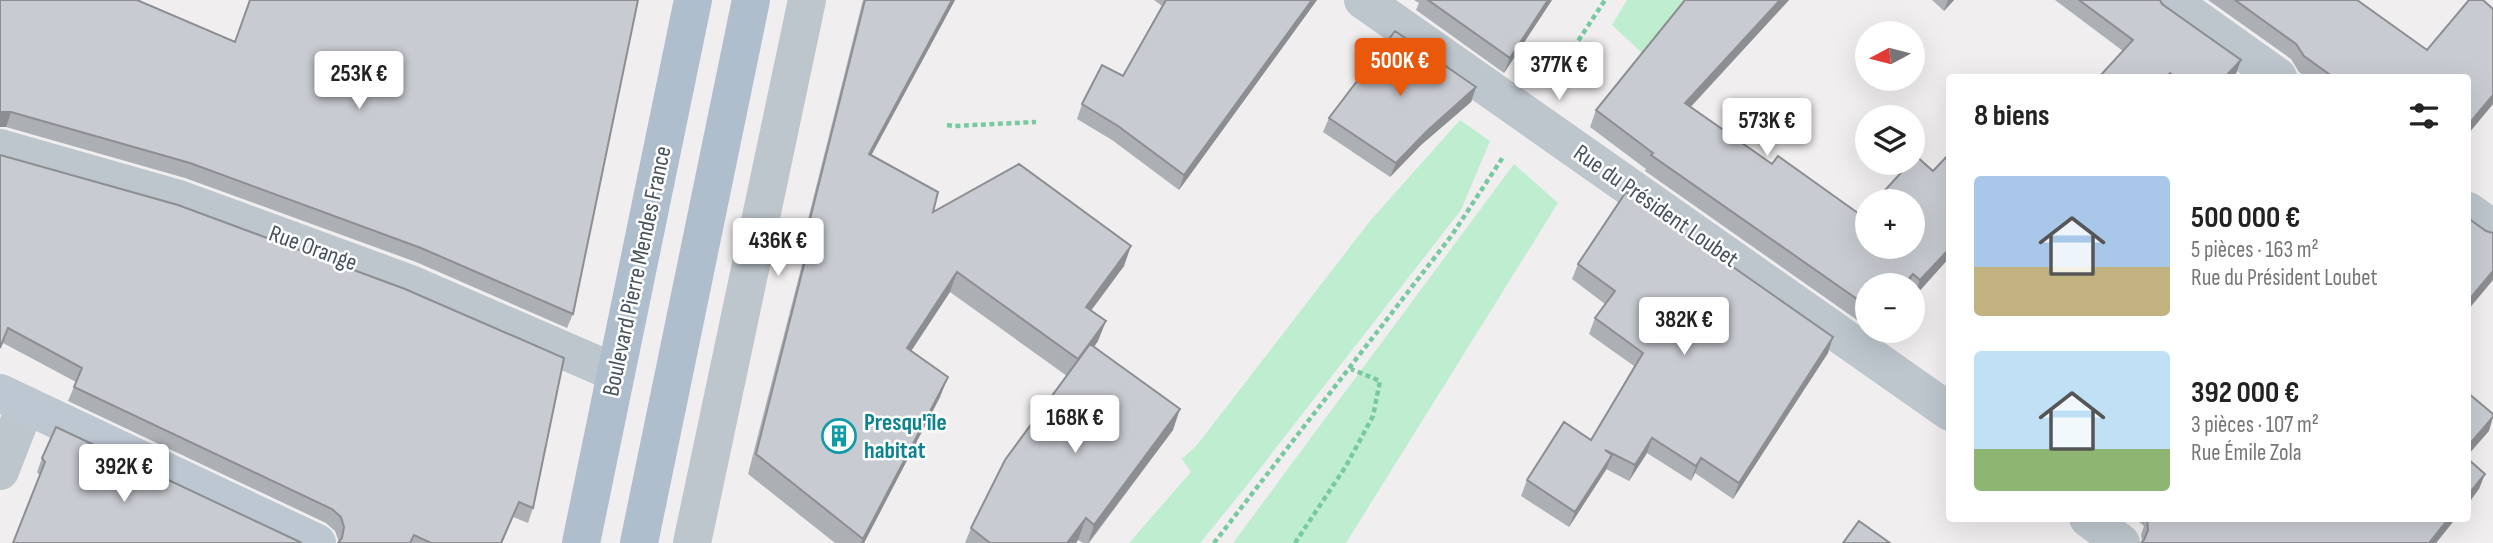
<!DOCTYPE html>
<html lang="fr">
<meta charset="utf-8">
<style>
:root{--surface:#fff;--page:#f6f6f6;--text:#222;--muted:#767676;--accent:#ea580c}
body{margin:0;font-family:"Sofia Sans Condensed",sans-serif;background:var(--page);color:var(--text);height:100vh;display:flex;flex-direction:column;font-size:26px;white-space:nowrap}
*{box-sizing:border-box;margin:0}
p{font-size:23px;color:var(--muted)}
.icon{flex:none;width:38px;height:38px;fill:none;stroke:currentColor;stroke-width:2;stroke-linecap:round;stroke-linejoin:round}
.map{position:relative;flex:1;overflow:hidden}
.drawer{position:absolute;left:1946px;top:74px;width:525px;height:448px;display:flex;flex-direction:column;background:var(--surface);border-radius:7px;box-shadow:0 7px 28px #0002}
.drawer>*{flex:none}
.needle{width:46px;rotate:263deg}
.fabs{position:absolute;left:1855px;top:21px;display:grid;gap:14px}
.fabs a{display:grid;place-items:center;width:70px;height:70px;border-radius:50%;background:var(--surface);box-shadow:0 7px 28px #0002;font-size:35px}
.price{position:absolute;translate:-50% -60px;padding:0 16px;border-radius:7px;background:#fff;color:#222;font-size:23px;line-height:46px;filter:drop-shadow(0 2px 4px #0008)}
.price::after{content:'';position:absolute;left:50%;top:42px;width:21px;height:16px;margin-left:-10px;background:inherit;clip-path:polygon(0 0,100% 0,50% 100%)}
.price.selected{background:var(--accent);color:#fff}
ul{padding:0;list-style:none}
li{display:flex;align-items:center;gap:21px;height:175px;padding:0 28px}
li span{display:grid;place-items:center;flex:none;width:196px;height:140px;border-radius:7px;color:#555}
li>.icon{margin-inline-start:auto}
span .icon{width:84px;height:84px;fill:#fffc;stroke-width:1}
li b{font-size:30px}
h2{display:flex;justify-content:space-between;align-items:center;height:84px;padding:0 28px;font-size:30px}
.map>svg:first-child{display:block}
.grass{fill:#beedd0}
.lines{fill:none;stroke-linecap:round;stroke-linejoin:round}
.path{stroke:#77caa0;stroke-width:4.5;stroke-dasharray:5 3.5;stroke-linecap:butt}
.street{stroke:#bdc6cd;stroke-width:38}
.secondary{stroke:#bdc7d2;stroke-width:38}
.primary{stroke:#afbecd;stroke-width:38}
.wall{fill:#acafb4}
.shaded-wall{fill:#8c8e92}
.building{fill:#c8cbd1;stroke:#8c8e92;stroke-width:2}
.labels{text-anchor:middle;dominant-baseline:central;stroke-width:5;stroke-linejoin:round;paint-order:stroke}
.street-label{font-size:24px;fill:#47525b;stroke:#fff}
.culture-label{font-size:24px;font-weight:bold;fill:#0d838f;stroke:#fff;text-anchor:start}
</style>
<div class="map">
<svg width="2493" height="543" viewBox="0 0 2493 543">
<rect width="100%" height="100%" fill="#f1eeef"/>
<path class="grass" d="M 1627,0 L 1684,0 L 1642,53 L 1612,25 Z
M 1460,120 L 1490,141 L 1461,210 L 1244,489 L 1200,543 L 1129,543 L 1191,472 L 1182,459 L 1197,445 L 1370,221 Z
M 1514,164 L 1558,203 L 1346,543 L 1233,543 Z"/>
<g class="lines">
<path class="path" d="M 1555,76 L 1605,0
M 947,125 L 954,126 L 1036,122
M 1214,543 L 1452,235 L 1503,157
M 1295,543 L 1346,466 L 1373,416 L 1380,381 L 1351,369"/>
<path class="street" d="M 1363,0 L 1950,412
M 2170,0 L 2278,77
M 0,148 L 179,199 L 408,283 L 616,373
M 2468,211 L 2493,229
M 0,471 L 25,407
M 2088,518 L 2121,543
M 692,543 L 807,0"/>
<path class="secondary" d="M 0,393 L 317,543"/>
<path class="primary" d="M 581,543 L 693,0
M 639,543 L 751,0"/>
</g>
<path class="wall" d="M 0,0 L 138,0 L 138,1 L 573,314 L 567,328 L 416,262 L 185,178 L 6,127 Z
M 863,0 L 955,0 L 871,156 L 933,212 L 1124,266 L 1091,310 L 1098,341 L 1094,347 L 1173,430 L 1089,543 L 1083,543 L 1078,540 L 1076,543 L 965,543 L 971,528 L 1067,376 L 950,292 L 911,351 L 940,397 L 864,543 L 835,543 L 748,474 L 804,257 L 799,255 Z
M 1154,0 L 1317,0 L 1179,190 L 1112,140 L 1077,119 L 1082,104 L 1123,76 L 1162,6 Z
M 1414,0 L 1552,0 L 1504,73 L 1416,10 L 1419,3 Z
M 1685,0 L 1789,0 L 1691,107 L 1772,164 L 1862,216 L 1933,171 L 1950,153 L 1950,257 L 1914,297 L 1913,296 L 1913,285 L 1867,285 L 1867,327 L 1645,171 L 1646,169 L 1590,127 L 1596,110 Z
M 1932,0 L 1954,0 L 1944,11 Z
M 2055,0 L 2160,0 L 2236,74 L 2233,77 L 2099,77 L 2123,51 Z
M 2208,0 L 2357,0 L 2427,50 L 2493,9 L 2493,104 L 2468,134 L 2468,77 L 2306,77 L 2299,72 L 2291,59 Z
M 1476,87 L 1471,102 L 1421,145 L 1390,177 L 1323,132 L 1329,118 Z
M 0,155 L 533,508 L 528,523 L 513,517 L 502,543 L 338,543 L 339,542 L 335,531 L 326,523 L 68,401 L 76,382 L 3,343 L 0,349 Z
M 1578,264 L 1828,353 L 1733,499 L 1695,473 L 1691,481 L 1647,453 L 1629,481 L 1606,469 L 1569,527 L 1521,496 L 1527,480 L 1591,440 L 1634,366 L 1589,334 L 1595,318 L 1605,304 L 1572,279 Z
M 42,458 L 302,543 L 40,476 L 37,472 Z
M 2134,518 L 2456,518 L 2436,543 L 2141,543 L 2142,542 L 2141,535 L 2144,526 Z"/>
<path class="shaded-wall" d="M 952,0 L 955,0 L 861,174 L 869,154 Z
M 1312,0 L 1317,0 L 1179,190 L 1184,175 Z
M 1548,0 L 1552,0 L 1504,73 L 1510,58 Z
M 1780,0 L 1789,0 L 1679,119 L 1685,103 Z
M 1948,0 L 1954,0 L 1944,11 Z
M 2241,60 L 2236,74 L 2233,77 L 2225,77 Z
M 1476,87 L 1471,102 L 1421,145 L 1390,177 L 1396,163 L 1427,131 Z
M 2493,95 L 2493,104 L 2468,134 L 2468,125 Z
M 0,112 L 11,112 L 6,127 L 0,127 Z
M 1131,246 L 1124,266 L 1079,327 L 1086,307 Z
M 1950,248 L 1950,257 L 1914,297 L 1920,280 Z
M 2493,271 L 2493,280 L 2468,310 L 2468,301 Z
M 957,272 L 950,292 L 900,368 L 907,348 Z
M 1913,274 L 1909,285 L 1903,285 Z
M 1106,321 L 1098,341 L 1071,379 L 1078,359 Z
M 1833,337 L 1828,353 L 1733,499 L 1739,483 Z
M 948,377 L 940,397 L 864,543 L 861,543 Z
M 1180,409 L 1173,430 L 1088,543 L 1094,525 Z
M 2493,417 L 2489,431 L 2468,455 L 2468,446 Z
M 1652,438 L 1647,453 L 1629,481 L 1635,465 Z
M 1612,455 L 1606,470 L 1569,527 L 1575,512 Z
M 1701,458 L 1695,473 L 1691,481 L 1696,466 Z
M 2485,474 L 2479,489 L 2468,504 L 2468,495 Z
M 519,502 L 502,543 L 501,543 Z
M 1086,518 L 1078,540 L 1076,543 L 1067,543 Z
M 2449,518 L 2456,518 L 2436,543 L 2429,543 Z"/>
<path class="building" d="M 0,0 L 137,0 L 235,42 L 250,0 L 638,0 L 573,314 L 421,248 L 190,163 L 11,112 L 0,112 Z
M 865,0 L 952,0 L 869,154 L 938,192 L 933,212 L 1019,164 L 1131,246 L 1086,307 L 1106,321 L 1078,359 L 957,272 L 907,348 L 948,377 L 863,539 L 756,454 L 811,237 L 806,235 Z
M 1166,0 L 1312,0 L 1184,175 L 1118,126 L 1082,104 L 1102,65 L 1123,76 Z
M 1428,0 L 1548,0 L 1510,58 Z
M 1685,0 L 1780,0 L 1685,103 L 1772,164 L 1778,156 L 1862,216 L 1867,210 L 1867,247 L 1913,247 L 1913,201 L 1875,201 L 1910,163 L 1913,163 L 1913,160 L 1916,156 L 1933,171 L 1950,153 L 1950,248 L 1920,280 L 1913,274 L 1903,285 L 1867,285 L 1867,306 L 1651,155 L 1653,153 L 1596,110 Z
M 2079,0 L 2160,0 L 2162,4 L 2241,60 L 2225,77 L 2175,77 L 2170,73 L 2166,77 L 2099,77 L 2133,40 Z
M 2235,0 L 2357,0 L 2427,50 L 2469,0 L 2483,0 L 2493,9 L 2493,95 L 2468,125 L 2468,77 L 2333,77 L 2304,56 L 2296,44 Z
M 1395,31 L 1476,87 L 1427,131 L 1396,163 L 1329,118 Z
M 0,155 L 178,205 L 405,289 L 564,358 L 533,508 L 519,502 L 501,543 L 431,543 L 414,535 L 410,543 L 338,543 L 342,538 L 344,527 L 341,517 L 332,509 L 74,387 L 82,368 L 8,328 L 0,348 Z
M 1626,192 L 1833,337 L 1739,483 L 1701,458 L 1696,466 L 1652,438 L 1635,465 L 1605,450 L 1612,455 L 1575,512 L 1527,480 L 1564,422 L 1591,440 L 1643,353 L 1595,318 L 1615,291 L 1578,264 Z
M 2468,218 L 2486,231 L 2493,233 L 2493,271 L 2468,301 Z
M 1090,344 L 1180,409 L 1094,525 L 1086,518 L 1067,543 L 990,543 L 971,528 L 1005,460 Z
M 2468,393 L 2493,414 L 2493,417 L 2468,446 Z
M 56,427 L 302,543 L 13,543 L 45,462 L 42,458 Z
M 2468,459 L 2485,474 L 2468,495 Z
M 2148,518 L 2449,518 L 2429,543 L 2141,543 L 2144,540 L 2148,530 L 2147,519 Z
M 1859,521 L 1890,543 L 1843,543 Z"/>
<defs>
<g id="building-ring" transform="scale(1.75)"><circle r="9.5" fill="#fff" stroke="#0f9aa8" stroke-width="1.5"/><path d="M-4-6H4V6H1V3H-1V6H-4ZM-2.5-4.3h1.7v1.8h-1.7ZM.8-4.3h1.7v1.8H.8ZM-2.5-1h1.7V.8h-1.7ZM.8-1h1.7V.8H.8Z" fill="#0f9aa8"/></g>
</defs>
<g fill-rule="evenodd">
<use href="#building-ring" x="839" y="436"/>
</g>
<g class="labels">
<g class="street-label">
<text transform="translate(1656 206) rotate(35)">Rue du Président Loubet</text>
<text transform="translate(313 248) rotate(20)">Rue Orange</text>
<text transform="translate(637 271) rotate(-78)">Boulevard Pierre Mendes France</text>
</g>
<g class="culture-label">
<text x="864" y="422">Presqu'île<tspan x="864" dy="28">habitat</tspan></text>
</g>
</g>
</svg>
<div class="fabs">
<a><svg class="needle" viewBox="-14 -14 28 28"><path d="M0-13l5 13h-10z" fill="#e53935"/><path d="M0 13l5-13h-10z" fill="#767676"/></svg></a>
<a><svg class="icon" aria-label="layers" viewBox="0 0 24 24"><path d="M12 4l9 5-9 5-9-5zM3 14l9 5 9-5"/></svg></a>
<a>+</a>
<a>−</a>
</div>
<b class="price selected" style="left:1400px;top:98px">500K €</b>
<b class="price" style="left:1559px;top:102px">377K €</b>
<b class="price" style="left:359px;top:111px">253K €</b>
<b class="price" style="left:1767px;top:158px">573K €</b>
<b class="price" style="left:778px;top:278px">436K €</b>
<b class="price" style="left:1684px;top:357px">382K €</b>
<b class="price" style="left:1075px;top:455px">168K €</b>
<b class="price" style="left:124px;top:504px">392K €</b>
<section class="drawer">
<h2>8 biens<svg class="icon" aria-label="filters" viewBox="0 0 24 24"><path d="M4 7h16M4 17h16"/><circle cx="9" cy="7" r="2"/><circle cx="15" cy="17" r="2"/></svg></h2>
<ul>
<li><span style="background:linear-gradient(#a9c7e8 65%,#c2b280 0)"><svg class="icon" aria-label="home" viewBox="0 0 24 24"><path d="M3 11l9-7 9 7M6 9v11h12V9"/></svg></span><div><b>500 000 €</b><p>5 pièces · 163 m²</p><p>Rue du Président Loubet</p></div></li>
<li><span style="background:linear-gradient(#bfe0f5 70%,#8fb573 0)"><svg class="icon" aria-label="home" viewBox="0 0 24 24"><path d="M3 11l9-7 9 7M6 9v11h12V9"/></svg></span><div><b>392 000 €</b><p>3 pièces · 107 m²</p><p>Rue Émile Zola</p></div></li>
</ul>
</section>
</div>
